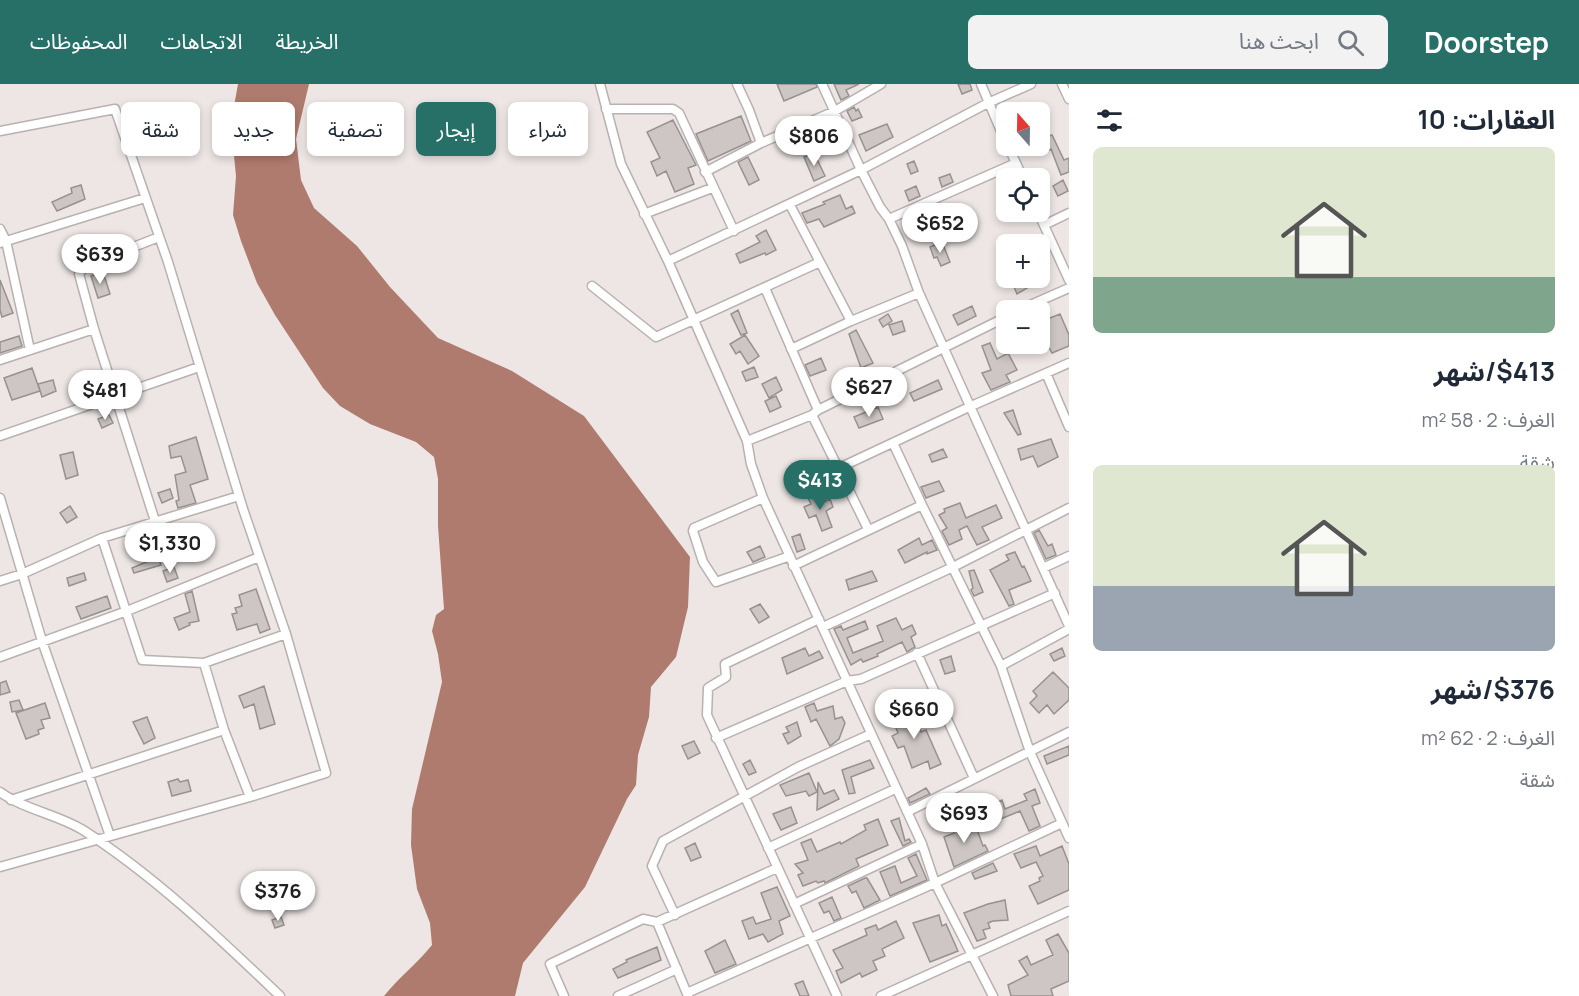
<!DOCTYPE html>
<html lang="ar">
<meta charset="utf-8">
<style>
:root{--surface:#fff;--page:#f2f2f3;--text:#1f2937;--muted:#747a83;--accent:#277068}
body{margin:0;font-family:Manrope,"Noto Sans Arabic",sans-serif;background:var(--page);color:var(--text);direction:rtl;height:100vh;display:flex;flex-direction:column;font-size:22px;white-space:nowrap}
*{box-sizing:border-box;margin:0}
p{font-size:20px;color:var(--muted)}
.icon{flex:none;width:33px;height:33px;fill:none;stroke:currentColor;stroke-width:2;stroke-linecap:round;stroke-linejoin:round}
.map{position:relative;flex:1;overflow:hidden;direction:ltr}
.drawer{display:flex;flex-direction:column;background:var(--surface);width:510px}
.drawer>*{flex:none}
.banner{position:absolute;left:18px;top:18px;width:570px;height:54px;direction:rtl;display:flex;gap:12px}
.needle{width:39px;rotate:340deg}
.tools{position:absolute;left:996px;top:18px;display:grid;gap:12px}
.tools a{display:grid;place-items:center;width:54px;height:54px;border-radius:9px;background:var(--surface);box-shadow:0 3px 9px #0003;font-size:30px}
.price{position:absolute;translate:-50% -51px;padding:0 14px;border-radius:21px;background:#fff;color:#222;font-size:20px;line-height:39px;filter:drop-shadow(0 2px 3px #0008)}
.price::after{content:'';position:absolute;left:50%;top:36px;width:18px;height:14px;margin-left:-9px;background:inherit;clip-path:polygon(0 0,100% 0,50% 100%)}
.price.selected{background:var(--accent);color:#fff}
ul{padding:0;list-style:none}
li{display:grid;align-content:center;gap:12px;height:318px;padding:0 24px}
li span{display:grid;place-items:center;height:186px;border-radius:9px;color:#555}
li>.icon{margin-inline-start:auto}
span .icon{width:108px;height:108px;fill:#fffc;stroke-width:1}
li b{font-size:26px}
h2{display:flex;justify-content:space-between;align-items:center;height:72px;padding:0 24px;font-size:26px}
.tag{padding:0 21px;border-radius:9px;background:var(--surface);box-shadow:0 3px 9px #0003;font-size:21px;line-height:54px}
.tag.selected{background:var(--accent);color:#fff}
header{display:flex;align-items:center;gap:36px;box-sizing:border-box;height:84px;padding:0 30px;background:var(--accent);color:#fff}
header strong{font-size:28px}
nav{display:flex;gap:33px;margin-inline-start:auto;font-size:21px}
.search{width:420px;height:54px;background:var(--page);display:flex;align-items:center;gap:15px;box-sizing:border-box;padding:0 21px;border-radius:9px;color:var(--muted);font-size:22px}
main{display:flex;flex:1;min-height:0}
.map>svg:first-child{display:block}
.water{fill:#af7b6e}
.building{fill:#cdc6c4;stroke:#97918f;stroke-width:1.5}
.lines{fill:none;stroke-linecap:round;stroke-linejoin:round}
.minor-casing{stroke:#b8b1af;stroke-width:11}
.minor{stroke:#fff;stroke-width:8}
</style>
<header>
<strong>Doorstep</strong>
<div class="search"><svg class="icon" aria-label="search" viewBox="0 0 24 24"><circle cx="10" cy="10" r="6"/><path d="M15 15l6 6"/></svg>ابحث هنا</div>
<nav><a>الخريطة</a><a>الاتجاهات</a><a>المحفوظات</a></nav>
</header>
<main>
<section class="drawer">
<h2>العقارات: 10<svg class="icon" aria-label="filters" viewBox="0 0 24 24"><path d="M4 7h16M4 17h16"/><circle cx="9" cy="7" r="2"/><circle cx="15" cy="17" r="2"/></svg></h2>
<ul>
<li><span style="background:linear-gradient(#dfe7d0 70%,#7fa58c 0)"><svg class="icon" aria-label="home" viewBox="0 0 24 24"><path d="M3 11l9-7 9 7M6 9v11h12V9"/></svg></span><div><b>$413/شهر</b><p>الغرف: 2 · 58 m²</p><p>شقة</p></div></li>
<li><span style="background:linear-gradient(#dfe7d0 65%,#9aa5b1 0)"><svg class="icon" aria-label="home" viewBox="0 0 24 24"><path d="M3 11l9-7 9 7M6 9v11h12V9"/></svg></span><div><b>$376/شهر</b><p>الغرف: 2 · 62 m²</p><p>شقة</p></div></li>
</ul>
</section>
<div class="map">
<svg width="1069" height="912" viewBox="0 0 1069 912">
<rect width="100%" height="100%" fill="#ede6e4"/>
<path class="water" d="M 238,0 L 309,0 L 296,55 L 301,96 L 314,124 L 357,162 L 390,203 L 438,254 L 512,287 L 584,332 L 690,473 L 688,523 L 676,573 L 651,603 L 649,633 L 638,671 L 636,701 L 627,715 L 585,803 L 523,879 L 515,912 L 384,912 C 399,893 417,880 432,861 L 430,839 L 417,805 L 411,761 L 412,725 L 442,598 L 438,570 L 432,547 L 436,531 L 444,525 L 438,442 L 438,395 L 434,373 L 416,358 L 370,340 L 340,322 L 323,304 L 275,231 L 257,199 L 241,157 L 233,131 L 236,92 L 233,62 L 233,28 Z"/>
<path class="building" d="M 777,0 L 816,0 L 817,3 L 784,17 Z
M 834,0 L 859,0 L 846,6 L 849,12 L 841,16 Z
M 958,0 L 970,0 L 972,6 L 962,10 Z
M 854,23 L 856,27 L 858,25 L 862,33 L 852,37 L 847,27 Z
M 1040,27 L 1041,27 L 1049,52 L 1052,51 L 1064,76 L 1069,74 L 1069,88 L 1061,91 L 1051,65 L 1036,71 L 1032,62 L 1040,62 Z
M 741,32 L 751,57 L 708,77 L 696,50 Z
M 673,36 L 696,81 L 688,84 L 694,100 L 675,108 L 666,87 L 657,92 L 651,78 L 660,74 L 647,48 Z
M 887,40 L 893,53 L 866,67 L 859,51 Z
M 814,69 L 825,92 L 814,97 L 804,73 Z
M 748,73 L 759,96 L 749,101 L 738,78 Z
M 914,77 L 918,87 L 911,90 L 907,80 Z
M 950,90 L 953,98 L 942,103 L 939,94 Z
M 1063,96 L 1068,107 L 1058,112 L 1053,102 Z
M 81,101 L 85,115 L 57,127 L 52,118 L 72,109 L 71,104 Z
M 916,102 L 920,112 L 909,117 L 905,107 Z
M 840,111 L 846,125 L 852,122 L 855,129 L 824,143 L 819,135 L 807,139 L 802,129 L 825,120 L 823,118 Z
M 766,146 L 776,166 L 766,171 L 765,169 L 740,179 L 736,170 L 760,158 L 756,152 Z
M 942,158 L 950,178 L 941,182 L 937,173 L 934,174 L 930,163 Z
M 103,188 L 110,210 L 98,214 L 91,192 Z
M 1018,194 L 1044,194 L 1017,210 L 1011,196 Z
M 0,196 L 13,229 L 2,233 L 0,226 Z
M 972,222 L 976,232 L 958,241 L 953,231 Z
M 738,226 L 747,249 L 741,251 L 731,230 Z
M 888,230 L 892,237 L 883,243 L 879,236 Z
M 1060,230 L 1069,251 L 1069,262 L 1052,269 L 1044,254 L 1046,253 L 1040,238 Z
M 902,237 L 905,247 L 893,251 L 889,241 Z
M 856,246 L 873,279 L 861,284 L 849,250 Z
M 745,251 L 759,272 L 748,280 L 740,267 L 736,270 L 730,260 Z
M 19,252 L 22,262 L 0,269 L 0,258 Z
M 990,259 L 997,275 L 1008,269 L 1017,286 L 1006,291 L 1010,298 L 991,306 L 982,289 L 991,286 L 982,262 Z
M 821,274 L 826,286 L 810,292 L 805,281 Z
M 754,283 L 758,293 L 746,297 L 742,288 Z
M 32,284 L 40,307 L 12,316 L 4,294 Z
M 776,293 L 782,306 L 769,314 L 762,300 Z
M 53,296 L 56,307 L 42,313 L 38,300 Z
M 938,296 L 942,305 L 914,317 L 910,309 Z
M 776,312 L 781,323 L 770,328 L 765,317 Z
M 878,323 L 883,335 L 859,344 L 854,333 Z
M 1013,326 L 1021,350 L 1018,351 L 1004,329 Z
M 109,331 L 113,339 L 102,344 L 98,335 Z
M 196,353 L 208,395 L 190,401 L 196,419 L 178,424 L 176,417 L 179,416 L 175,391 L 186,388 L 181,372 L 171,374 L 169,362 Z
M 1051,355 L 1058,373 L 1038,383 L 1033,372 L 1021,376 L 1018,365 Z
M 943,365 L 947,373 L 932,378 L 929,371 Z
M 73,368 L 78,391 L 66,395 L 60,371 Z
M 939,397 L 944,407 L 926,414 L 921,403 Z
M 170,405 L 173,414 L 162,419 L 158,409 Z
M 820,410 L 824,418 L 830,415 L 833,423 L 826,427 L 832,443 L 822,447 L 816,431 L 809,434 L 804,423 L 811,420 L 808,414 Z
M 960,419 L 966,434 L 996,421 L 1002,434 L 982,443 L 989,456 L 977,461 L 967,442 L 959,446 L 962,455 L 949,461 L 942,447 L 947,444 L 939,431 L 945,428 L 944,425 Z
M 70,422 L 77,433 L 67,439 L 60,429 Z
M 1039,446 L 1048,462 L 1052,460 L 1056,471 L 1046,475 L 1034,449 Z
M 800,450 L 805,465 L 797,468 L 792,453 Z
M 919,454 L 922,461 L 932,456 L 937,466 L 927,470 L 927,468 L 905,479 L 898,466 Z
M 760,462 L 765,473 L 753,478 L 747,468 Z
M 1015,468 L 1022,483 L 1024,482 L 1031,497 L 1009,506 L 1014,520 L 1009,522 L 990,486 L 1009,476 L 1006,471 Z
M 158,473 L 161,481 L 134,489 L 132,484 Z
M 174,483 L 178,494 L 167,498 L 163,487 Z
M 974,486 L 983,508 L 974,512 L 971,506 L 973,504 L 969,487 Z
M 872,487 L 877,497 L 849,506 L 846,496 Z
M 84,489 L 86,496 L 69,502 L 67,494 Z
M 256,505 L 270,545 L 260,549 L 257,540 L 237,546 L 232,530 L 237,529 L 235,524 L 242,522 L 239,511 Z
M 192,507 L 199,537 L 189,539 L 190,541 L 179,546 L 174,534 L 190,528 L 185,510 Z
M 107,512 L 111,524 L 81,535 L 76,523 Z
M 760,520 L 769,533 L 759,539 L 750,525 Z
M 896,534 L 902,546 L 912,541 L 916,550 L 911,553 L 915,563 L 907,568 L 902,558 L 877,570 L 878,572 L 863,578 L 861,575 L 851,581 L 834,545 L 841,542 L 843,546 L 865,537 L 868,545 L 847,554 L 853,569 L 883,557 L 877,542 Z
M 805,564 L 809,572 L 819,567 L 823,574 L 787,590 L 782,574 Z
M 1062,564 L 1065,572 L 1054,577 L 1050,570 Z
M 951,572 L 955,587 L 945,590 L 940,576 Z
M 1053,588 L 1069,604 L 1069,616 L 1054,630 L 1047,621 L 1039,629 L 1030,619 L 1037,612 L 1033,607 Z
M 6,597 L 10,608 L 0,611 L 0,599 Z
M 264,602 L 275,640 L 260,645 L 254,620 L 244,624 L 239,612 Z
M 19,616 L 23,626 L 12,628 L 10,618 Z
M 45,619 L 50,634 L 41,636 L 44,644 L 38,646 L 39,650 L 26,655 L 16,629 Z
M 814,619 L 817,627 L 833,622 L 835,635 L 842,633 L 845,639 L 839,655 L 830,662 L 816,635 L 811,638 L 805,623 Z
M 914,623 L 918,630 L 915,631 L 921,648 L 926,646 L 941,680 L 930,685 L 928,677 L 912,684 L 904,662 L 898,664 L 892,652 L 898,649 L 891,632 Z
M 147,633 L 155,654 L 144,660 L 133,638 Z
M 797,638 L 801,652 L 788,660 L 783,650 L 789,648 L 786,643 Z
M 694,657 L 700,669 L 688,675 L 682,662 Z
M 1069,662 L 1069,671 L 1047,680 L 1044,672 Z
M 750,676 L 756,688 L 749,691 L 743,680 Z
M 870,676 L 874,684 L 851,693 L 855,709 L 849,710 L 842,686 Z
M 809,689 L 817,708 L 809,712 L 806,707 L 786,712 L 780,701 Z
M 178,695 L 180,698 L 188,696 L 191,707 L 172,712 L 168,698 Z
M 818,698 L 824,710 L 834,706 L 839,715 L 817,726 Z
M 926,704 L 930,710 L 910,719 L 908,714 Z
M 1035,705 L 1040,719 L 1032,722 L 1040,742 L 1029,747 L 1020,727 L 998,736 L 991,721 L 1002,716 L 1005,725 L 1027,716 L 1024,710 Z
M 791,723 L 797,739 L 781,746 L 773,730 Z
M 899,734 L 905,757 L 909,755 L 911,758 L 903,762 L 891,737 Z
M 878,735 L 888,761 L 856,775 L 859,782 L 825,799 L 824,797 L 818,799 L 816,797 L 803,802 L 798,791 L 803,789 L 795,780 L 808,776 L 801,759 L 811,755 L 817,768 L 840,758 L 841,760 L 866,746 L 864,741 Z
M 961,737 L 964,744 L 975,740 L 983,762 L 985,761 L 988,767 L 954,783 L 944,753 L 954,749 L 950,741 Z
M 695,759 L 701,773 L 691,777 L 685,764 Z
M 1036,762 L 1040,772 L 1062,762 L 1069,780 L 1069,806 L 1038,820 L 1029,802 L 1040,797 L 1039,794 L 1043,792 L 1036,778 L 1021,784 L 1014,770 Z
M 916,770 L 927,796 L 890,812 L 880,788 L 895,782 L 901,799 L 917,792 L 908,774 Z
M 993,779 L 997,787 L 975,795 L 972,789 Z
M 865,794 L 867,794 L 880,816 L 864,824 L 856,807 L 852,809 L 848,802 Z
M 777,803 L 790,832 L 779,837 L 783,850 L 768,858 L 763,850 L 749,855 L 742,837 L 753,833 L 756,840 L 771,835 L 761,809 Z
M 832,813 L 841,834 L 834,837 L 829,827 L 824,829 L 819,819 Z
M 1005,816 L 1008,836 L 993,837 L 988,839 L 990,844 L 983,846 L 986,854 L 977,857 L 964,829 L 988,820 Z
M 939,831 L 942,842 L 946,840 L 958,867 L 930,878 L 913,839 Z
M 281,833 L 284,841 L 275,844 L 272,836 Z
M 896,837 L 904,854 L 882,865 L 885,872 L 873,877 L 877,886 L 862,893 L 860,889 L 841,899 L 836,887 L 843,884 L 833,866 L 867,851 L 865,845 L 876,841 L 878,846 Z
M 1058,850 L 1069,869 L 1069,897 L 1051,905 L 1053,912 L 1011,912 L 1008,901 L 1028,891 L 1019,877 L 1027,872 L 1031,881 L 1053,871 L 1046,856 Z
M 725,856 L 736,880 L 715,889 L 705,867 Z
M 657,863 L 661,876 L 618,894 L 613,885 L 627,878 L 626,876 Z
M 803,897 L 809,912 L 800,912 L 795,900 Z"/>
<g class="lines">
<g class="minor-casing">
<path id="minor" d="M 600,0 L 621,80 L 668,177 L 747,357 L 751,380 L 763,414 L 922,760 L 935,799 L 993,912
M 737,0 L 749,26 L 761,59
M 822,0 L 861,86 L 880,123 L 889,135 L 902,162 L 919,209 L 1069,542
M 981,0 L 1006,59
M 1062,0 L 1069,15
M 606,25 L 673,25 L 679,29 L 734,147
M 0,47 L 115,25 L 168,178 L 243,425 L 286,550 L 326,689 L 250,713 L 0,783
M 1008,62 L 1023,94
M 705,88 L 761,59 L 835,27 L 881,0
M 790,121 L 851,237 L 919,209
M 1038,128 L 1069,196
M 644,130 L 712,104
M 889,135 L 1016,79
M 1044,141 L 1069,129
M 0,145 L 6,157 L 30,266
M 0,159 L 145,114
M 668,177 L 861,86 L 988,19 L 1031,0
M 592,202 L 656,253 L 820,178
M 765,204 L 818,326
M 1019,226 L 1069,204
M 791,265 L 851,237
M 0,276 L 94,245
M 1046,289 L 1069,343
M 812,331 L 868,445
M 0,352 L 199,283
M 747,357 L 812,331 L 818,326 L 1006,233
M 893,359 L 922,421 L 1001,582 L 1030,668 L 1069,754
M 839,384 L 969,323 L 1069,279
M 0,414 L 42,557 L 110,752
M 763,414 L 694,444 L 693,447 L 703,478 L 716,498 L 790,472
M 155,437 L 94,245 L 79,190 L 85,182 L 159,153
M 102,454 L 142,576 L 204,579 L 224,646 L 250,713
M 793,482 L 922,421
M 1043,484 L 1069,472
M 0,497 L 22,490 L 102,454 L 239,412
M 819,535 L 725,580 L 726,593 L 708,604 L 707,631 L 837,912
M 823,543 L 953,483 L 1069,424
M 917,569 L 974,694
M 0,573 L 127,527 L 259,473
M 204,579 L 286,550
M 1001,582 L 1069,545
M 716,654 L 847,597 L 861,595 L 1055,509
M 0,708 C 25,726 57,730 83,746 C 156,793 218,853 280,912
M 11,716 L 224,646
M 907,728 L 1069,648
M 768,764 L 895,705
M 794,820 L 922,760
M 675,831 L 652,782 L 663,757 L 798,683 L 871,650
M 657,838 L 688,912
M 687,909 L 935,799 L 1062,739
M 564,912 L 550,880 L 643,835 L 657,838 L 777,784
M 618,912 L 677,885
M 881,912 L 1069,827"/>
</g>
<use href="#minor" class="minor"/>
</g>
</svg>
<div class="tools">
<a><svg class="needle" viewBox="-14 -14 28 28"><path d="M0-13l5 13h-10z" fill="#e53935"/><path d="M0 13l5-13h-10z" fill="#747a83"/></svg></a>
<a><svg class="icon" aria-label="locate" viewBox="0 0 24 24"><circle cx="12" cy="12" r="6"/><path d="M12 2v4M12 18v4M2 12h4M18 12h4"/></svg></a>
<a>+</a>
<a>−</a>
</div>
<b class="price" style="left:814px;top:83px">$806</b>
<b class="price" style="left:940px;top:170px">$652</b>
<b class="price" style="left:100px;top:201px">$639</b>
<b class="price" style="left:869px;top:334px">$627</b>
<b class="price" style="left:105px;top:337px">$481</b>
<b class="price selected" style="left:820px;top:427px">$413</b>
<b class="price" style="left:170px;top:490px">$1,330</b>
<b class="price" style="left:914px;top:656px">$660</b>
<b class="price" style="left:964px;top:760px">$693</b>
<b class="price" style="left:278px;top:838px">$376</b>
<div class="banner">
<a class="tag">شراء</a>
<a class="tag selected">إيجار</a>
<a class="tag">تصفية</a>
<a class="tag">جديد</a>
<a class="tag">شقة</a>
</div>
</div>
</main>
